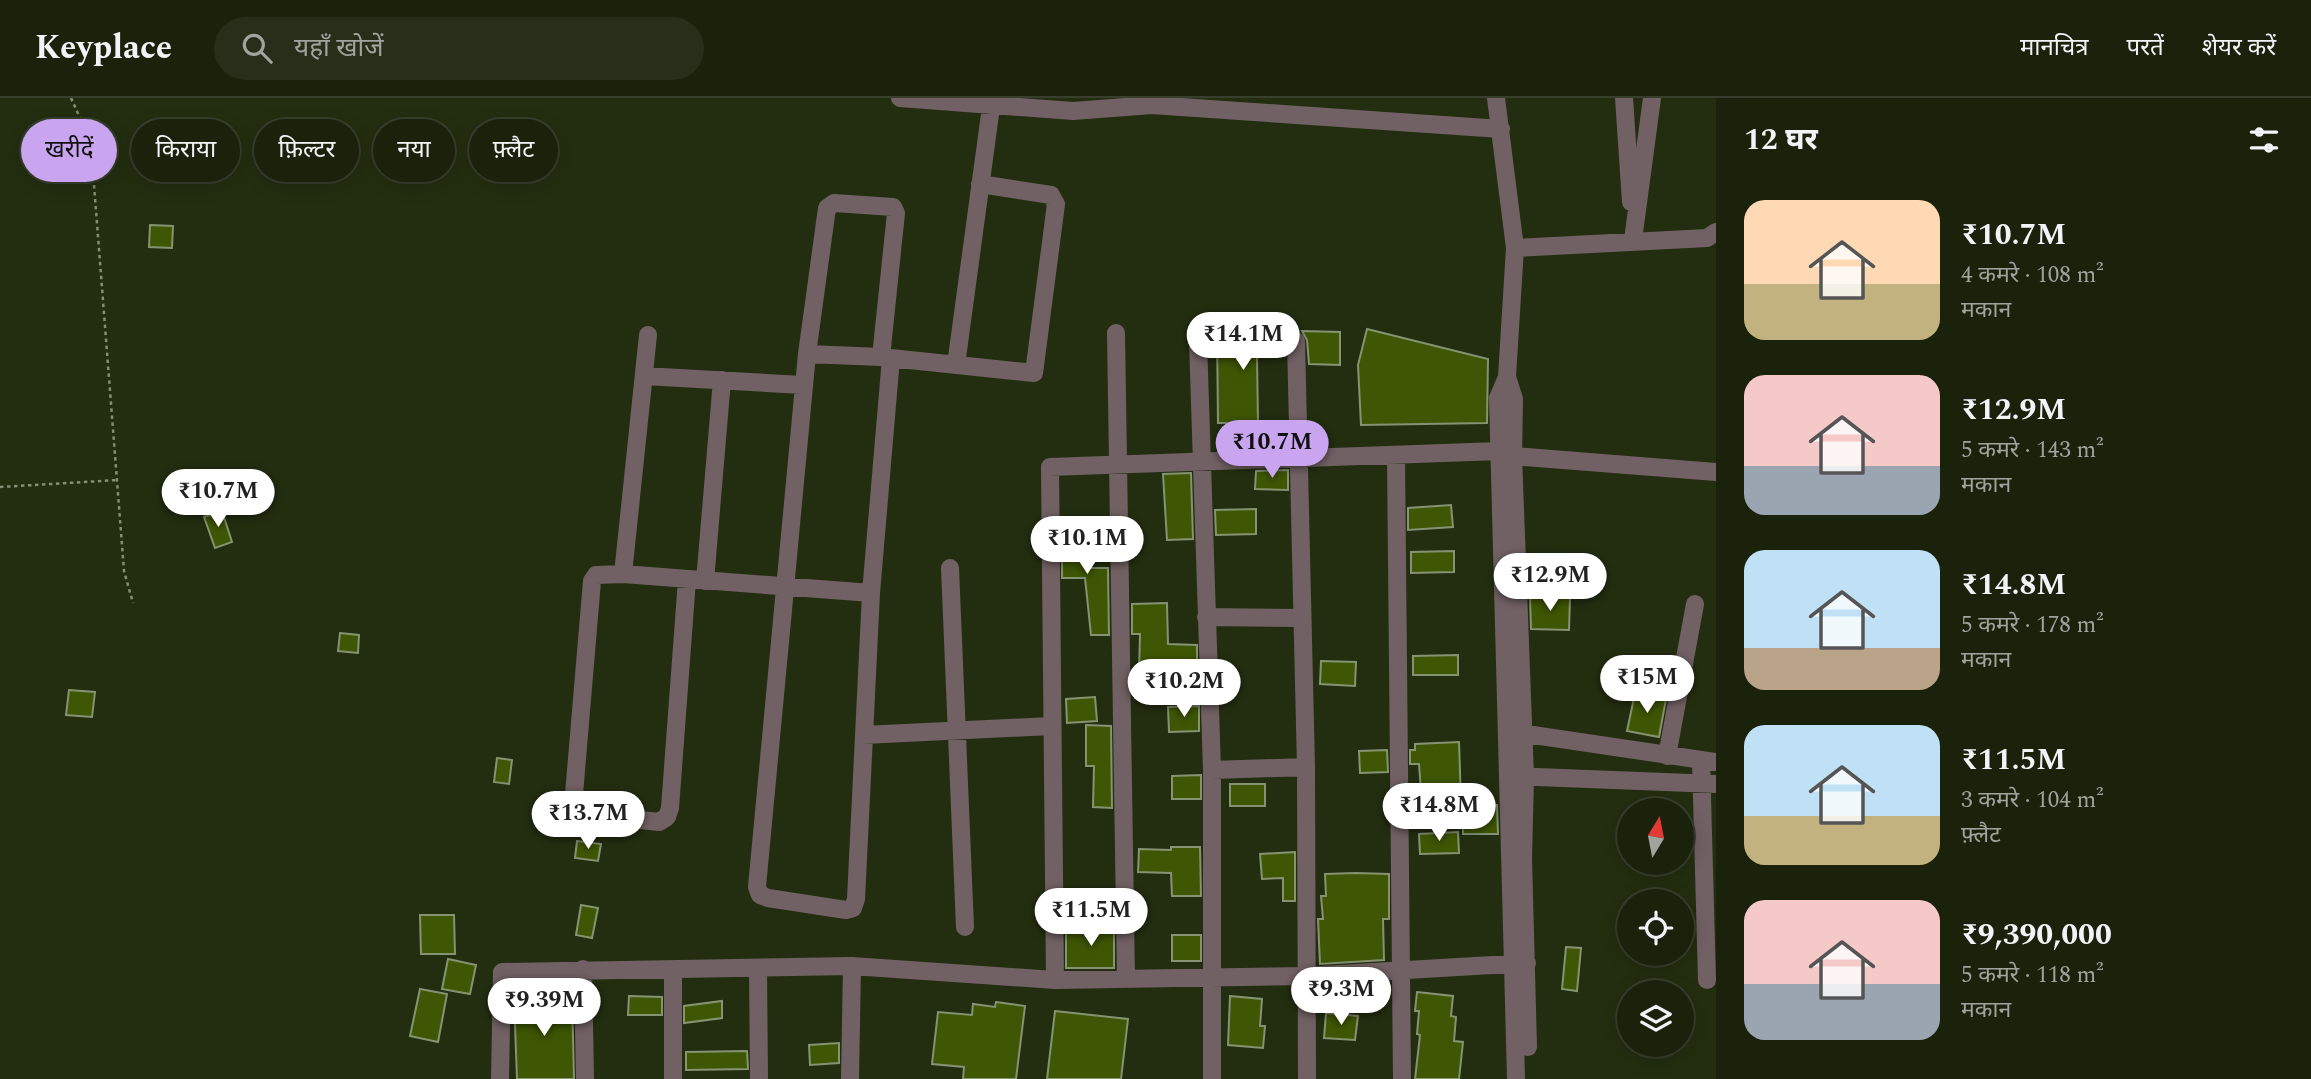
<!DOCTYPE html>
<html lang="hi">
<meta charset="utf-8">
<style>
:root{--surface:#1a220c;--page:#272f1a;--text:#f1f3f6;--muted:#9fa49d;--line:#383f2d;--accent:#c8a5ee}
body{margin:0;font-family:Spectral,"Noto Sans Devanagari",serif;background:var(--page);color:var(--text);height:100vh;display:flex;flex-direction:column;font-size:26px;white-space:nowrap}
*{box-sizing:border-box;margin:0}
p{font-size:23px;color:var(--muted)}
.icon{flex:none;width:38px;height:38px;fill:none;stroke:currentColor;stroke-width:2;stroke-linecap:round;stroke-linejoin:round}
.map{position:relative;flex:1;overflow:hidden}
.side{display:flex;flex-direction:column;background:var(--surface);width:595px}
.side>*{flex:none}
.guide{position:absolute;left:21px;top:21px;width:665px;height:63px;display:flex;gap:14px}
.needle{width:46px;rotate:10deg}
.buttons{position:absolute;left:1617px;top:700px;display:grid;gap:14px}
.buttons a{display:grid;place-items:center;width:77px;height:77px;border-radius:50%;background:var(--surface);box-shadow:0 4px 18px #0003,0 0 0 2px var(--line);font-size:35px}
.price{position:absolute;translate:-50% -60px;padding:0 16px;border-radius:24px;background:#fff;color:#222;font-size:23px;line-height:46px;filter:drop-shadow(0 2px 4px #0008)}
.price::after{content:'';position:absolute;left:50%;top:42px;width:21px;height:16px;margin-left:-10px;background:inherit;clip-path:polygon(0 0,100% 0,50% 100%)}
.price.on{background:var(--accent);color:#111}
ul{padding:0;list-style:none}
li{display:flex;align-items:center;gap:21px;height:175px;padding:0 28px}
li span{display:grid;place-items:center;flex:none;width:196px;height:140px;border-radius:21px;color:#555}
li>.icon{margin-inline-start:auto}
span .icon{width:84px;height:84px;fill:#fffc;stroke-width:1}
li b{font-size:30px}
h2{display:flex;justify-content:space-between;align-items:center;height:84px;padding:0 28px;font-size:30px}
.pill{padding:0 24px;border-radius:32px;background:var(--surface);box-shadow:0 4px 18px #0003,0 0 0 2px var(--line);font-size:24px;line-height:63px}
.pill.on{background:var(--accent);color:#111}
header{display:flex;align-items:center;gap:42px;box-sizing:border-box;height:98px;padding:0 35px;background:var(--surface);border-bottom:2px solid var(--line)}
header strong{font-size:33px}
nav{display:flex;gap:38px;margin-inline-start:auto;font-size:24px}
.search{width:490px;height:63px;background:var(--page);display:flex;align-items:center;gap:18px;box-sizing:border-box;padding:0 24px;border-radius:38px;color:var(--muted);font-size:26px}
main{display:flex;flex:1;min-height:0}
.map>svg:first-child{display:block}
.building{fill:#3f5704;stroke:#859372;stroke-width:2}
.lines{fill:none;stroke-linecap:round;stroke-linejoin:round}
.path{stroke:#848d75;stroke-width:2.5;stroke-dasharray:3.5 3.5;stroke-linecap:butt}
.minor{stroke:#726164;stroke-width:18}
</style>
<header>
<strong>Keyplace</strong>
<div class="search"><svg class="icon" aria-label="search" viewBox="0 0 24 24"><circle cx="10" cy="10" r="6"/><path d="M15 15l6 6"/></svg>यहाँ खोजें</div>
<nav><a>मानचित्र</a><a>परतें</a><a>शेयर करें</a></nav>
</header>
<main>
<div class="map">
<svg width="1716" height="981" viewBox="0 0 1716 981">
<rect width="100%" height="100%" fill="#232e10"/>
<path class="building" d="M 150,127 L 173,128 L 172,150 L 149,149 Z
M 1367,231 L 1488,261 L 1487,325 L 1361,327 L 1358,267 Z
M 1217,233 L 1290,234 L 1285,243 L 1285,258 L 1257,258 L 1258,325 L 1218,325 Z
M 1302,233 L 1340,234 L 1340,267 L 1309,266 L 1307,242 Z
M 1288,372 L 1288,392 L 1255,391 L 1256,373 Z
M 1191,375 L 1193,441 L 1167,442 L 1163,376 Z
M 1451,407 L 1453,429 L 1408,432 L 1408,410 Z
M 1256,411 L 1256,436 L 1216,437 L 1215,412 Z
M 222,413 L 232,444 L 215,450 L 204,419 Z
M 1062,429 L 1091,429 L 1091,470 L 1108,470 L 1109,537 L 1091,537 L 1085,480 L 1062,480 Z
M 1454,453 L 1454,474 L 1411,475 L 1411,454 Z
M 1530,498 L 1570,500 L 1569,532 L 1531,531 Z
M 1167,505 L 1168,546 L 1197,547 L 1197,571 L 1139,573 L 1140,536 L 1132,536 L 1132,506 Z
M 340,535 L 359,537 L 358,555 L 338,553 Z
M 1458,557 L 1458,577 L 1413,577 L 1413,558 Z
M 1321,563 L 1356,564 L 1355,588 L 1320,586 Z
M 69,592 L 95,594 L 92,619 L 66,617 Z
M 1635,595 L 1666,601 L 1659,639 L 1627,633 Z
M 1095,599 L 1097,623 L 1067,625 L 1066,601 Z
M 1199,608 L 1199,633 L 1169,634 L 1168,609 Z
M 1086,627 L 1111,628 L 1112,710 L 1093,709 L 1094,668 L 1086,668 Z
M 1459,644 L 1461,704 L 1422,707 L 1419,666 L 1410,666 L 1410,652 L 1415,652 L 1415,646 Z
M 1387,652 L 1388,674 L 1360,675 L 1359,653 Z
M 497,660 L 512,662 L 509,686 L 494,684 Z
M 1201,677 L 1201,701 L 1172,701 L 1172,678 Z
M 1230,686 L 1265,686 L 1265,708 L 1230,708 Z
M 1463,707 L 1497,707 L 1498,736 L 1463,736 Z
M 1458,734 L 1459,755 L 1420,756 L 1419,736 Z
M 577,743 L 601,746 L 598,763 L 575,760 Z
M 1171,749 L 1200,749 L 1201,798 L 1172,798 L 1171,775 L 1138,774 L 1139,751 L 1171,752 Z
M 1295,754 L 1295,803 L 1283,803 L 1283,780 L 1262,781 L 1260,756 Z
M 1356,775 L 1389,776 L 1389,821 L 1383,821 L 1384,862 L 1320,866 L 1318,821 L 1323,821 L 1321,798 L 1326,798 L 1325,776 Z
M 581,807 L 598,810 L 592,840 L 576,837 Z
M 420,817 L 454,817 L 455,856 L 421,856 Z
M 1097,826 L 1114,826 L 1114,870 L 1066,870 L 1066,832 L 1097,831 Z
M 1172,837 L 1201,837 L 1201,863 L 1172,863 Z
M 1566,849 L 1581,850 L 1577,893 L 1562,891 Z
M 448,861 L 476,867 L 470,896 L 442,891 Z
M 420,891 L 447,896 L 438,944 L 410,938 Z
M 1417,894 L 1453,898 L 1451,918 L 1456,919 L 1454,943 L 1463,944 L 1459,981 L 1415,981 L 1420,937 L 1417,936 L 1419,913 L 1415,913 Z
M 629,898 L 662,899 L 662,917 L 628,917 Z
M 1230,898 L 1262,901 L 1260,928 L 1265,928 L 1263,950 L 1228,947 Z
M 514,899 L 572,900 L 574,981 L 517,981 Z
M 722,903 L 722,920 L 684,925 L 684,908 Z
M 996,904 L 1025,908 L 1016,981 L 963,981 L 964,969 L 932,966 L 938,914 L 972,917 L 973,906 L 995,909 Z
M 1055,913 L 1128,921 L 1121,981 L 1047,981 Z
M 1326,915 L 1358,918 L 1355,942 L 1324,940 Z
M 839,945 L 839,965 L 810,967 L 809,947 Z
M 747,953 L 748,971 L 686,972 L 686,954 Z"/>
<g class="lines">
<path class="path" d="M 71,0 L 86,33 L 92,61 L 124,473 L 133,505
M 0,389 L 118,382"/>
<path class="minor" d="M 900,0 L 1073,13 L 1152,7 L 1501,31
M 1496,0 L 1515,150 L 1507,279 L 1498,300 L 1516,981
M 1624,0 L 1631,104
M 1633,142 L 1652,0
M 1515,150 L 1707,140 L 1716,134
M 1116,235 L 1126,881
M 1198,243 L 1212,672 L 1212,981
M 1296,243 L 1306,669 L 1307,981
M 807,256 L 827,110 L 834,105 L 893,109 L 896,115 L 881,259
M 891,260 L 871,495 L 856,801 L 853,810 L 846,812 L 768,800 L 760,797 L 757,789 L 807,256 L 881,259 L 1034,275 L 1056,106 L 1051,97 L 980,86
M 956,267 L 991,9
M 644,278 L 802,287
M 1507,279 L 1514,301 L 1513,358 L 1525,679 L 1523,761 L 1528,949
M 1396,358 L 1402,981
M 1513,358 L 1716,374
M 950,470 L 965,829
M 623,476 L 648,237
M 687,482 L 670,710 L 667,719 L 659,724 L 577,715 L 573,708 L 592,483 L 596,477 L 623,476 L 871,495
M 705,483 L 722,282
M 1206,519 L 1301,520
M 1513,634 L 1716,664
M 864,637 L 1050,628
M 1667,658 L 1695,506
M 1701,663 L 1707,882
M 1212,672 L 1306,669
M 1513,678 L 1716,686
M 583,871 L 585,981
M 758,871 L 759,981
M 1055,882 L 1050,369 L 1499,353
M 500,981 L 502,874 L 852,868 L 1055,882 L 1305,878 L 1527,865
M 673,981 L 673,872
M 850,981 L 852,868"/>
</g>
</svg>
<div class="buttons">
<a><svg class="needle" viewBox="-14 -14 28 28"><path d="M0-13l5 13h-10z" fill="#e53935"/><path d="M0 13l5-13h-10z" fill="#9fa49d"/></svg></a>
<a><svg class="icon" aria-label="locate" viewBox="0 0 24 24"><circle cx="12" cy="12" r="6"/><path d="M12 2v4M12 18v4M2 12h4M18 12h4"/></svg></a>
<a><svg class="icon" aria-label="layers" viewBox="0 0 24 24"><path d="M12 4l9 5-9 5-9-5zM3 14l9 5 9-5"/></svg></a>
</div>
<b class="price" style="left:1243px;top:274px">₹14.1M</b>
<b class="price on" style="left:1272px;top:382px">₹10.7M</b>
<b class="price" style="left:218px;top:431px">₹10.7M</b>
<b class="price" style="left:1087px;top:478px">₹10.1M</b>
<b class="price" style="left:1550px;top:515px">₹12.9M</b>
<b class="price" style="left:1647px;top:617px">₹15M</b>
<b class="price" style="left:1184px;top:621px">₹10.2M</b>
<b class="price" style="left:1439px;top:745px">₹14.8M</b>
<b class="price" style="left:588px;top:753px">₹13.7M</b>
<b class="price" style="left:1091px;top:850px">₹11.5M</b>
<b class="price" style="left:1341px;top:929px">₹9.3M</b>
<b class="price" style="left:544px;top:940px">₹9.39M</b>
<div class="guide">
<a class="pill on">खरीदें</a>
<a class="pill">किराया</a>
<a class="pill">फ़िल्टर</a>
<a class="pill">नया</a>
<a class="pill">फ़्लैट</a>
</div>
</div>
<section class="side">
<h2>12 घर<svg class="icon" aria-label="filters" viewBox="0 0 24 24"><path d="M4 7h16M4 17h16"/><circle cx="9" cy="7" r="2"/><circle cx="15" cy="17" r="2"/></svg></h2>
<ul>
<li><span style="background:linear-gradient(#ffd9b3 60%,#c2b280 0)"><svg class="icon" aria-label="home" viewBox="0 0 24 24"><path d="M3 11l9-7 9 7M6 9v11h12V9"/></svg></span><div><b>₹10.7M</b><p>4 कमरे · 108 m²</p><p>मकान</p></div></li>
<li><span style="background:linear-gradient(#f6c9c9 65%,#9aa5b1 0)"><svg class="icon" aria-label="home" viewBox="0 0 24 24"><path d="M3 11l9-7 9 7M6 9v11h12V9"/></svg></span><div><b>₹12.9M</b><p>5 कमरे · 143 m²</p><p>मकान</p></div></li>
<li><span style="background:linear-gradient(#bfe0f5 70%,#b9a48a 0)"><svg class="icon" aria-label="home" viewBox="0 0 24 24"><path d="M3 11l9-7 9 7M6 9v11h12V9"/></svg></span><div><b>₹14.8M</b><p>5 कमरे · 178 m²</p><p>मकान</p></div></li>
<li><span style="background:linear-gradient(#bfe0f5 65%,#c2b280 0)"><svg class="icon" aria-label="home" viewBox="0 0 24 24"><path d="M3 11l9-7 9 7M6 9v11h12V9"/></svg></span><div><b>₹11.5M</b><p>3 कमरे · 104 m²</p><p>फ़्लैट</p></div></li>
<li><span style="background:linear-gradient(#f6c9c9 60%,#9aa5b1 0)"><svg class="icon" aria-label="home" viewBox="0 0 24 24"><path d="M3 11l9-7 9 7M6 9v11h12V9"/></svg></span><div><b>₹9,390,000</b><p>5 कमरे · 118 m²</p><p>मकान</p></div></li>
</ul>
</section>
</main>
